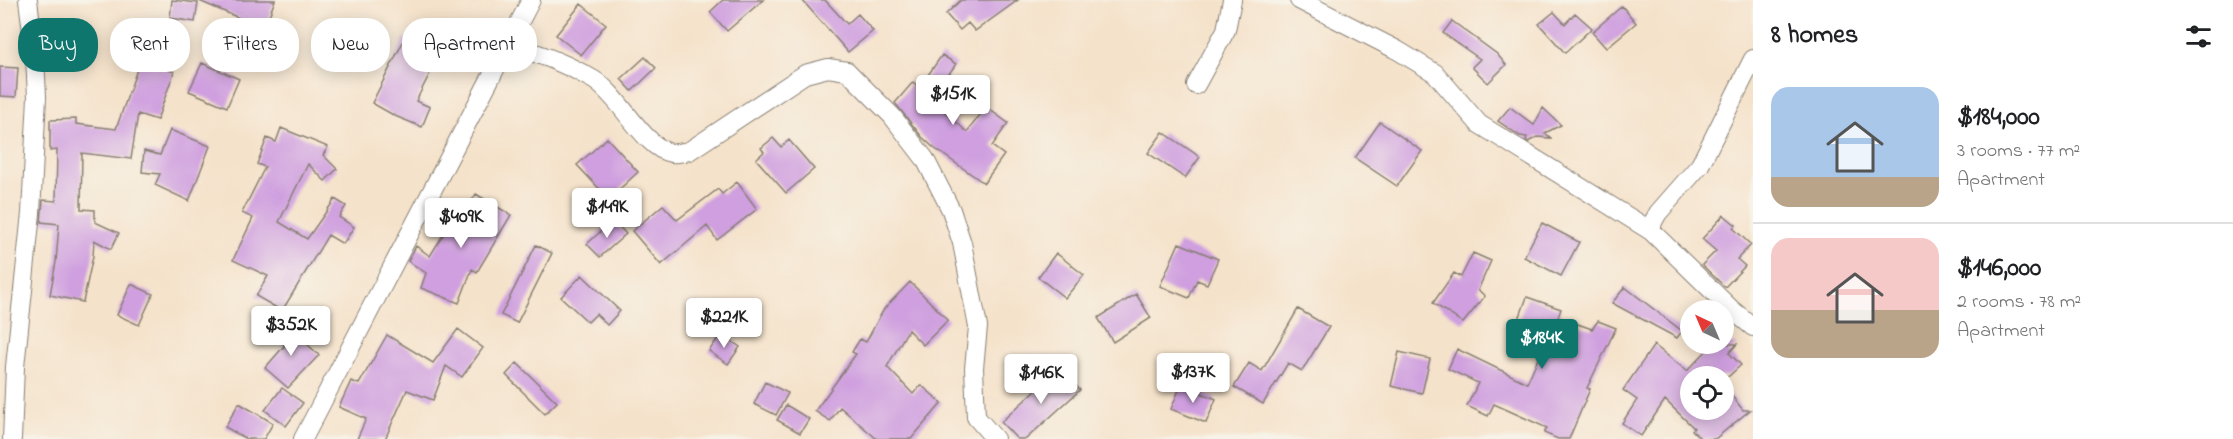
<!DOCTYPE html>
<meta charset="utf-8">
<style>
:root{--surface:#fff;--page:#f6f6f6;--text:#202124;--muted:#757577;--line:#e0e0e0;--accent:#0f766e}
body{margin:0;font-family:"Indie Flower",sans-serif;background:var(--page);color:var(--text);height:100vh;display:flex;flex-direction:column;font-size:22px;white-space:nowrap}
*{box-sizing:border-box;margin:0}
p{font-size:20px;color:var(--muted)}
.icon{flex:none;width:33px;height:33px;fill:none;stroke:currentColor;stroke-width:2;stroke-linecap:round;stroke-linejoin:round}
.map{position:relative;flex:1;overflow:hidden}
.panel{display:flex;flex-direction:column;background:var(--surface);width:480px}
.panel>*{flex:none}
.guide{position:absolute;left:18px;top:18px;width:570px;height:54px;display:flex;gap:12px}
.needle{width:39px;rotate:316deg}
.buttons{position:absolute;left:1680px;top:300px;display:grid;gap:12px}
.buttons a{display:grid;place-items:center;width:54px;height:54px;border-radius:50%;background:var(--surface);box-shadow:0 3px 15px #0003;font-size:30px}
.price{position:absolute;translate:-50% -51px;padding:0 14px;border-radius:6px;background:#fff;color:#222;font-size:20px;line-height:39px;filter:drop-shadow(0 2px 3px #0008)}
.price::after{content:'';position:absolute;left:50%;top:36px;width:18px;height:14px;margin-left:-9px;background:inherit;clip-path:polygon(0 0,100% 0,50% 100%)}
.price.active{background:var(--accent);color:#fff}
ul{padding:0;list-style:none}
li{display:flex;align-items:center;gap:18px;height:150px;padding:0 18px}
li+li{border-top:2px solid var(--line)}
li span{display:grid;place-items:center;flex:none;width:168px;height:120px;border-radius:18px;color:#555}
li>.icon{margin-inline-start:auto}
span .icon{width:72px;height:72px;fill:#fffc;stroke-width:1}
li b{font-size:26px}
h2{display:flex;justify-content:space-between;align-items:center;height:72px;padding:0 18px;font-size:26px}
.chip{padding:0 21px;border-radius:24px;background:var(--surface);box-shadow:0 3px 15px #0003;font-size:21px;line-height:54px}
.chip.active{background:var(--accent);color:#fff}
main{display:flex;flex:1;min-height:0}
.map>svg:first-child{display:block}
.building{fill:#cf9fdf}
.lines{fill:none;stroke-linecap:round;stroke-linejoin:round}
.street-casing{stroke:#887f73;stroke-width:20}
.street{stroke:#fff;stroke-width:18}
</style>
<main>
<div class="map">
<svg width="1753" height="439" viewBox="0 0 1753 439">
<rect width="100%" height="100%" fill="#f7f3e8"/>
<filter id="ink" filterUnits="userSpaceOnUse"><feTurbulence type="fractalNoise" baseFrequency=".0167" numOctaves="2"/><feDisplacementMap in="SourceGraphic" scale="12" xChannelSelector="R" yChannelSelector="G"/><feConvolveMatrix kernelMatrix="1 2 1 2 8 2 1 2 1" color-interpolation-filters="sRGB"/></filter>
<filter id="wash" filterUnits="userSpaceOnUse"><feTurbulence type="fractalNoise" baseFrequency=".008" numOctaves="4" result="noise"/><feDisplacementMap in="SourceGraphic" scale="24" xChannelSelector="R" yChannelSelector="G"/><feGaussianBlur stdDeviation="1.35" result="paint"/><feColorMatrix in="noise" values="0 0 0 0 0 0 0 0 0 0 0 0 0 0 0 0 0 1.4 0 .05"/><feComposite in="paint" operator="in"/></filter>
<g filter="url(#wash)">
<rect width="100%" height="100%" fill="#f5e2ca"/>
<g id="blocks">
<path class="building" d="M 172,0 L 198,3 L 195,22 L 170,18 Z
M 197,0 L 275,0 L 256,51 L 229,39 L 239,18 Z
M 723,0 L 763,0 L 727,31 L 710,12 Z
M 802,0 L 825,0 L 847,24 L 858,14 L 873,31 L 848,52 Z
M 961,0 L 1018,0 L 975,31 L 968,23 L 960,30 L 946,14 Z
M 581,4 L 606,24 L 581,55 L 556,35 Z
M 1622,6 L 1636,23 L 1606,48 L 1592,32 Z
M 1554,12 L 1565,24 L 1575,13 L 1592,28 L 1565,53 L 1539,24 Z
M 1452,21 L 1497,54 L 1506,65 L 1488,83 L 1472,67 L 1480,59 L 1443,33 Z
M 405,38 L 439,55 L 416,101 L 430,107 L 422,127 L 395,116 L 372,103 Z
M 942,55 L 956,64 L 931,99 L 967,132 L 986,107 L 1008,123 L 992,146 L 1004,155 L 984,183 L 934,148 L 922,137 L 895,103 L 913,82 L 919,88 Z
M 645,57 L 656,68 L 632,91 L 621,79 Z
M 140,61 L 174,72 L 157,120 L 138,114 L 131,159 L 82,153 L 81,209 L 95,210 L 95,222 L 119,233 L 111,249 L 94,240 L 93,256 L 83,302 L 50,295 L 56,262 L 59,224 L 41,222 L 43,200 L 56,201 L 57,150 L 50,151 L 50,120 L 76,119 L 76,124 L 116,129 Z
M 202,63 L 239,79 L 227,107 L 189,91 Z
M 0,67 L 18,68 L 16,97 L 0,96 Z
M 1510,107 L 1534,125 L 1543,108 L 1561,125 L 1545,133 L 1551,138 L 1537,137 L 1528,142 L 1526,140 L 1527,137 L 1520,136 L 1498,121 Z
M 1380,122 L 1422,151 L 1397,186 L 1355,158 Z
M 281,128 L 328,147 L 323,155 L 337,169 L 325,181 L 308,164 L 279,222 L 307,239 L 335,199 L 346,206 L 339,217 L 354,227 L 343,244 L 328,235 L 282,311 L 256,296 L 268,276 L 233,260 L 253,218 L 242,213 L 265,167 L 257,164 L 267,138 L 276,142 Z
M 170,130 L 210,146 L 189,201 L 155,185 L 160,174 L 142,172 L 144,151 L 160,155 Z
M 1163,132 L 1200,157 L 1185,178 L 1148,153 Z
M 607,138 L 638,172 L 609,199 L 577,165 Z
M 773,138 L 781,147 L 789,140 L 814,169 L 786,193 L 756,159 L 764,152 L 761,148 Z
M 737,182 L 757,209 L 717,240 L 707,226 L 661,265 L 632,231 L 663,205 L 677,220 L 718,189 L 722,194 Z
M 476,194 L 511,215 L 477,272 L 472,269 L 459,303 L 421,288 L 426,273 L 408,261 L 416,246 L 430,256 L 458,211 L 463,215 Z
M 1724,215 L 1736,225 L 1733,228 L 1751,245 L 1737,259 L 1745,266 L 1725,287 L 1702,265 L 1716,251 L 1702,239 Z
M 613,220 L 626,234 L 600,257 L 587,244 Z
M 1542,223 L 1579,242 L 1561,276 L 1524,257 Z
M 1179,243 L 1218,259 L 1207,284 L 1197,280 L 1189,298 L 1160,286 Z
M 536,245 L 552,253 L 517,323 L 501,315 Z
M 1056,253 L 1084,275 L 1065,298 L 1038,277 Z
M 1473,253 L 1491,261 L 1478,290 L 1485,296 L 1463,323 L 1433,303 L 1454,273 L 1461,277 Z
M 582,275 L 620,311 L 607,325 L 596,314 L 588,322 L 561,297 Z
M 910,282 L 948,320 L 923,345 L 908,330 L 887,367 L 913,394 L 921,385 L 942,403 L 911,439 L 877,439 L 840,407 L 830,421 L 815,411 L 856,354 L 852,352 L 860,339 L 866,342 L 884,309 Z
M 131,284 L 153,294 L 139,325 L 117,315 Z
M 1625,287 L 1682,331 L 1677,338 L 1612,303 Z
M 1136,294 L 1151,318 L 1113,342 L 1098,318 Z
M 1527,297 L 1561,309 L 1558,317 L 1592,329 L 1598,321 L 1616,328 L 1587,388 L 1590,389 L 1569,439 L 1558,439 L 1544,433 L 1547,428 L 1494,404 L 1488,416 L 1467,406 L 1478,383 L 1448,369 L 1457,349 L 1527,383 L 1540,354 L 1510,344 Z
M 1298,309 L 1329,327 L 1302,371 L 1288,363 L 1263,404 L 1234,387 L 1249,363 L 1262,371 Z
M 285,324 L 319,355 L 288,388 L 265,368 L 285,345 L 275,336 Z
M 458,329 L 483,348 L 462,377 L 446,366 L 433,400 L 407,390 L 385,439 L 357,439 L 366,419 L 339,407 L 351,381 L 359,384 L 387,335 L 433,363 Z
M 721,334 L 740,347 L 728,364 L 709,351 Z
M 1713,344 L 1737,344 L 1729,353 L 1741,365 L 1729,376 L 1690,376 L 1690,410 L 1724,410 L 1724,386 L 1743,410 L 1750,410 L 1715,439 L 1701,439 L 1692,430 L 1694,428 L 1665,400 L 1641,436 L 1622,423 L 1637,400 L 1623,390 L 1654,345 L 1687,371 Z
M 1399,352 L 1430,359 L 1422,393 L 1391,386 Z
M 517,363 L 557,402 L 545,414 L 506,375 Z
M 1060,368 L 1080,390 L 1026,439 L 1017,439 L 1001,422 Z
M 765,382 L 788,393 L 776,415 L 754,404 Z
M 1181,385 L 1216,399 L 1206,423 L 1171,409 Z
M 282,388 L 303,403 L 286,426 L 265,410 Z
M 239,403 L 273,423 L 264,439 L 246,439 L 225,427 Z
M 786,405 L 809,419 L 800,433 L 777,420 Z"/>
</g>
</g>
<g filter="url(#ink)">
<use href="#blocks" fill-opacity="0" stroke="#887f73" stroke-width="1.5"/>
<g class="lines">
<g class="street-casing">
<path id="street" d="M 1299,0 L 1397,50 L 1435,73 L 1479,124 L 1651,231
M 507,45 C 537,52 567,64 594,80 C 619,95 644,148 671,153 C 676,154 683,152 689,151 L 805,74 L 828,68 L 847,71 L 892,116 L 925,159 L 951,210 L 962,243 L 978,327 L 974,368 L 976,417 L 995,439
M 1753,59 L 1700,165 L 1658,213 L 1653,222 L 1651,231 L 1731,309 L 1753,327
M 1196,85 L 1226,30 L 1232,0
M 12,439 L 15,367 L 31,213 L 37,97 L 35,56 L 28,0
M 303,439 L 531,0"/>
</g>
<use href="#street" class="street"/>
</g>
</g>
</svg>
<div class="buttons">
<a><svg class="needle" viewBox="-14 -14 28 28"><path d="M0-13l5 13h-10z" fill="#e53935"/><path d="M0 13l5-13h-10z" fill="#757577"/></svg></a>
<a><svg class="icon" aria-label="locate" viewBox="0 0 24 24"><circle cx="12" cy="12" r="6"/><path d="M12 2v4M12 18v4M2 12h4M18 12h4"/></svg></a>
</div>
<b class="price" style="left:953px;top:126px">$151K</b>
<b class="price" style="left:607px;top:239px">$149K</b>
<b class="price" style="left:461px;top:249px">$409K</b>
<b class="price" style="left:724px;top:349px">$221K</b>
<b class="price" style="left:291px;top:357px">$352K</b>
<b class="price active" style="left:1542px;top:370px">$184K</b>
<b class="price" style="left:1193px;top:404px">$137K</b>
<b class="price" style="left:1041px;top:405px">$146K</b>
<div class="guide">
<a class="chip active">Buy</a>
<a class="chip">Rent</a>
<a class="chip">Filters</a>
<a class="chip">New</a>
<a class="chip">Apartment</a>
</div>
</div>
<section class="panel">
<h2>8 homes<svg class="icon" aria-label="filters" viewBox="0 0 24 24"><path d="M4 7h16M4 17h16"/><circle cx="9" cy="7" r="2"/><circle cx="15" cy="17" r="2"/></svg></h2>
<ul>
<li><span style="background:linear-gradient(#a9c7e8 75%,#b9a48a 0)"><svg class="icon" aria-label="home" viewBox="0 0 24 24"><path d="M3 11l9-7 9 7M6 9v11h12V9"/></svg></span><div><b>$184,000</b><p>3 rooms · 77 m²</p><p>Apartment</p></div></li>
<li><span style="background:linear-gradient(#f6c9c9 60%,#b9a48a 0)"><svg class="icon" aria-label="home" viewBox="0 0 24 24"><path d="M3 11l9-7 9 7M6 9v11h12V9"/></svg></span><div><b>$146,000</b><p>2 rooms · 78 m²</p><p>Apartment</p></div></li>
</ul>
</section>
</main>
